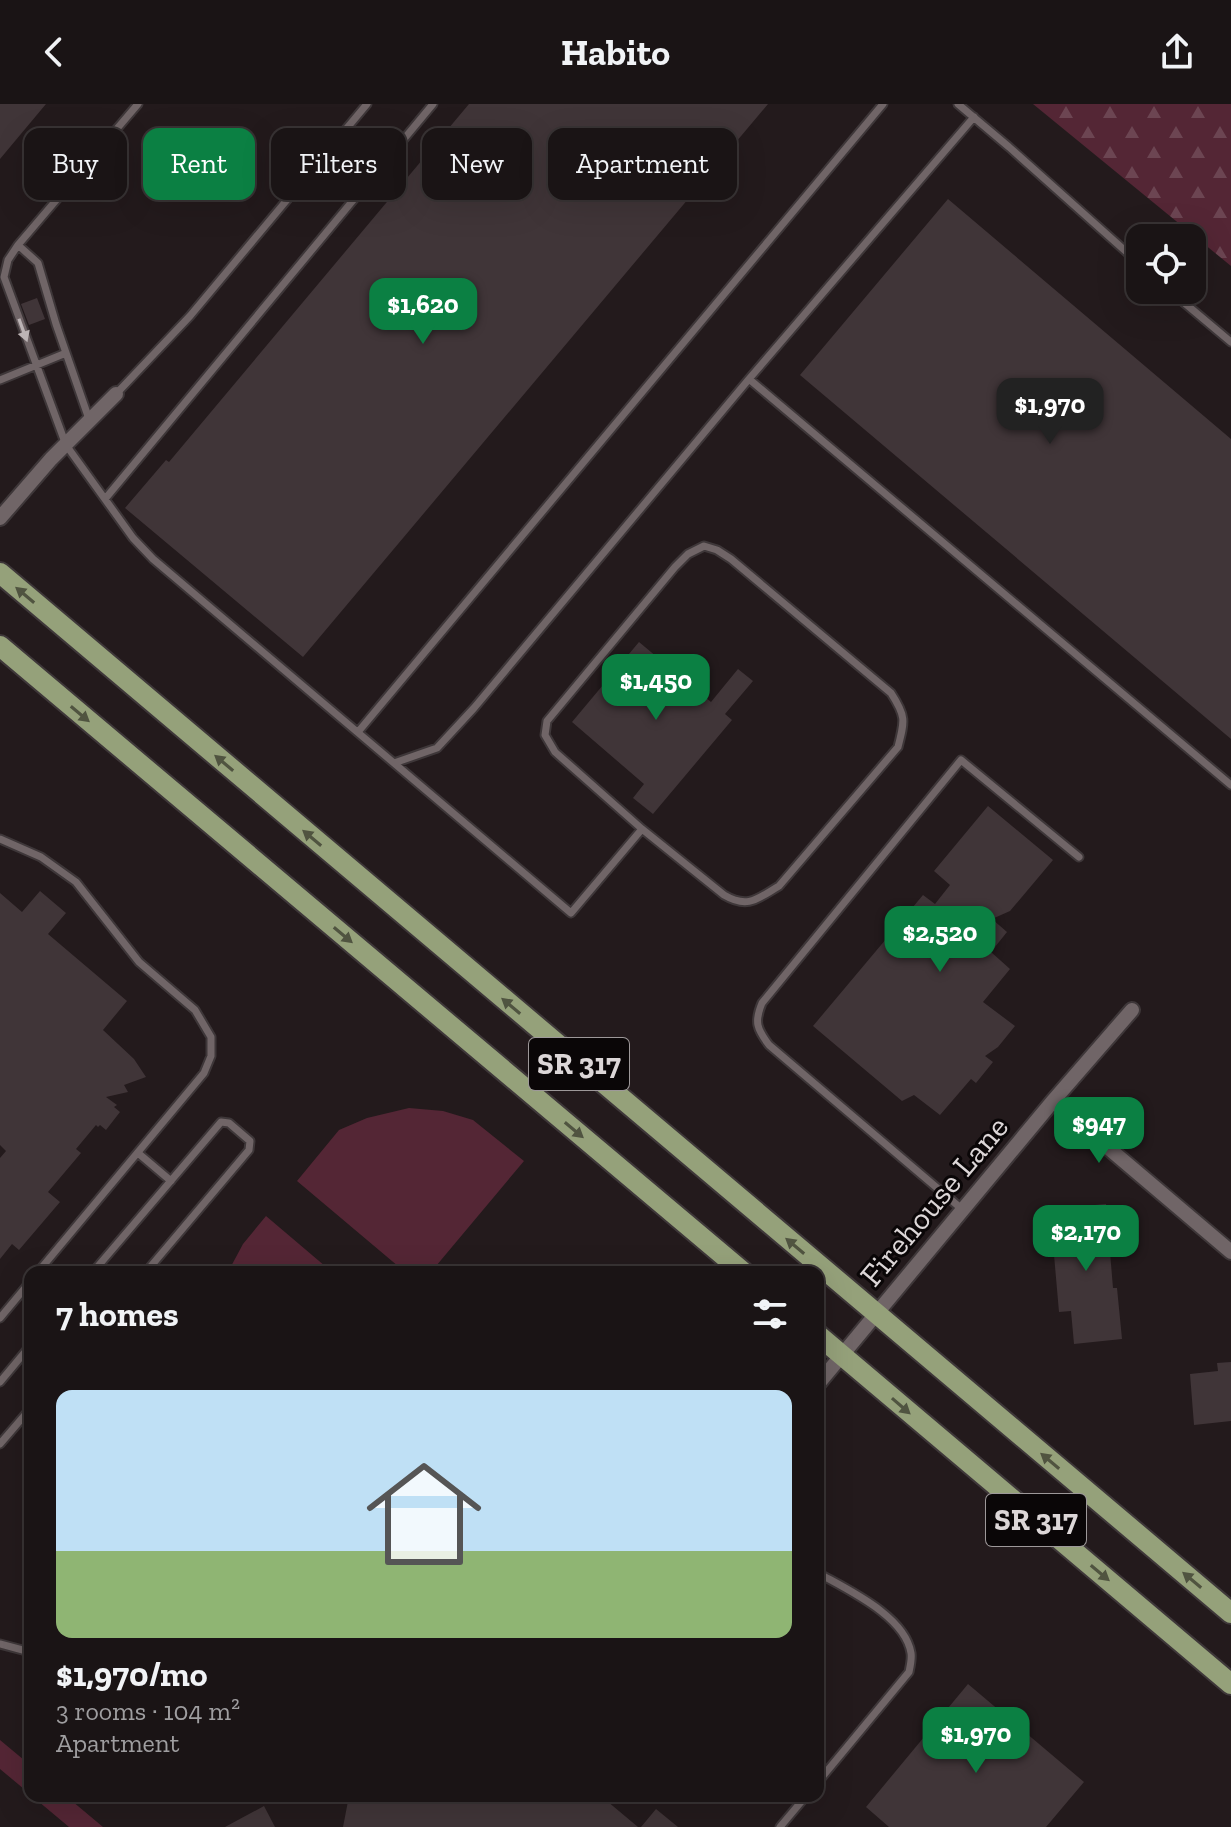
<!DOCTYPE html>
<meta charset="utf-8">
<style>
:root{--surface:#1a1415;--page:#272122;--text:#f1f3f6;--muted:#9f9ea0;--line:#383334;--accent:#0b8043}
body{margin:0;font-family:"Zilla Slab",serif;background:var(--page);color:var(--text);height:100vh;display:flex;flex-direction:column;font-size:30px;white-space:nowrap}
*{box-sizing:border-box;margin:0}
p{font-size:26px;color:var(--muted)}
.icon{flex:none;width:44px;height:44px;fill:none;stroke:currentColor;stroke-width:2;stroke-linecap:round;stroke-linejoin:round}
.map{position:relative;flex:1;overflow:hidden}
.details{position:absolute;left:24px;top:1162px;width:800px;height:536px;display:flex;flex-direction:column;background:var(--surface);border-radius:16px;box-shadow:0 8px 32px #0002,0 0 0 2px var(--line)}
.details>*{flex:none}
.banner{position:absolute;left:24px;top:24px;width:800px;height:72px;display:flex;gap:16px}
.tools{position:absolute;left:1126px;top:120px;display:grid;gap:16px}
.tools a{display:grid;place-items:center;width:80px;height:80px;border-radius:16px;background:var(--surface);box-shadow:0 8px 32px #0002,0 0 0 2px var(--line);font-size:40px}
.price{position:absolute;translate:-50% -68px;padding:0 18px;border-radius:16px;background:var(--accent);color:#fff;font-size:26px;line-height:52px;filter:drop-shadow(0 2px 4px #0008)}
.price::after{content:'';position:absolute;left:50%;top:48px;width:24px;height:18px;margin-left:-12px;background:inherit;clip-path:polygon(0 0,100% 0,50% 100%)}
.price.active{background:#222;color:#fff}
ul{padding:0;list-style:none}
li{display:grid;align-content:center;gap:16px;height:424px;padding:0 32px}
li span{display:grid;place-items:center;height:248px;border-radius:16px;color:#555}
li>.icon{margin-inline-start:auto}
span .icon{width:144px;height:144px;fill:#fffc;stroke-width:1}
li b{font-size:34px}
h2{display:flex;justify-content:space-between;align-items:center;height:96px;padding:0 32px;font-size:34px}
.tag{padding:0 28px;border-radius:16px;background:var(--surface);box-shadow:0 8px 32px #0002,0 0 0 2px var(--line);font-size:28px;line-height:72px}
.tag.active{background:var(--accent);color:#fff}
header{display:flex;justify-content:space-between;align-items:center;height:104px;padding:0 32px;background:var(--surface);font-size:36px;font-weight:700}
.map>svg:first-child{display:block}
.forest{fill:url(#forest-firs)}
.pitch{fill:#542635}
.building{fill:#403538}
.lines{fill:none;stroke-linecap:round;stroke-linejoin:round}
.lane-casing{stroke:#3e3739;stroke-width:11}
.street-casing{stroke:#3e3739;stroke-width:18}
.primary-casing{stroke:#3e3739;stroke-width:24}
.lane{stroke:#706567;stroke-width:7}
.street{stroke:#706567;stroke-width:14}
.primary{stroke:#95a17a;stroke-width:20}
.oneway{fill:#bcb4b5}
.oneway2{fill:#505440}
.labels{text-anchor:middle;dominant-baseline:central;stroke-width:6;stroke-linejoin:round;paint-order:stroke}
.shield{fill:#0a0607;stroke:#9d9899;stroke-width:2}
.shield-label{font-size:30px;font-weight:bold;fill:#dcd6d7}
.street-label{font-size:32px;fill:#dcd6d7;stroke:#0a0607}
</style>
<header><svg class="icon" aria-label="back" viewBox="0 0 24 24"><path d="M15 5l-7 7 7 7"/></svg>Habito<svg class="icon" aria-label="share" viewBox="0 0 24 24"><path d="M12 15V3M7 8l5-5 5 5M5 13v7h14v-7"/></svg></header>
<div class="map">
<svg width="1231" height="1723" viewBox="0 0 1231 1723">
<defs>
<pattern id="forest-firs" width="22" height="20" patternUnits="userSpaceOnUse" patternTransform="scale(2)"><rect width="22" height="20" fill="#542635"/><path d="M5 1l3.5 6h-7zM16 11l3.5 6h-7z" fill="#6c4552"/></pattern>
</defs>
<rect width="100%" height="100%" fill="#231a1c"/>
<path class="forest" d="M 1033,0 L 1231,0 L 1231,162 Z"/>
<path class="pitch" d="M 409,1004 L 443,1007 L 473,1016 L 524,1057 L 431,1168 L 405,1168 L 297,1077 L 339,1026 L 367,1014 Z
M 266,1112 L 332,1168 L 228,1168 L 243,1140 Z
M 0,1636 L 30,1661 L 30,1690 L 0,1665 Z
M 32,1692 L 66,1692 L 103,1723 L 69,1723 Z"/>
<path class="building" d="M 0,0 L 46,0 L 0,55 Z
M 469,0 L 768,0 L 303,553 L 125,404 L 166,356 L 169,358 Z
M 948,95 L 1231,335 L 1231,635 L 800,271 Z
M 37,194 L 45,215 L 29,221 L 21,200 Z
M 639,538 L 711,598 L 738,565 L 753,577 L 725,610 L 732,616 L 653,710 L 633,694 L 644,680 L 572,618 Z
M 988,702 L 1053,756 L 1010,807 L 992,815 L 1007,828 L 991,848 L 1010,865 L 983,898 L 1015,922 L 998,943 L 985,952 L 993,958 L 976,979 L 971,975 L 940,1011 L 914,991 L 902,997 L 813,922 L 923,791 L 935,800 L 950,781 L 934,767 Z
M 40,787 L 66,809 L 48,830 L 127,897 L 103,926 L 134,955 L 146,973 L 124,981 L 128,988 L 106,993 L 117,1001 L 114,1003 L 120,1008 L 106,1026 L 100,1021 L 98,1023 L 96,1021 L 76,1045 L 81,1049 L 48,1088 L 60,1098 L 19,1146 L 12,1140 L 0,1155 L 0,1054 L 6,1047 L 0,1041 L 0,789 L 22,808 Z
M 1106,1100 L 1113,1184 L 1117,1184 L 1122,1235 L 1074,1240 L 1071,1207 L 1059,1208 L 1050,1105 Z
M 1231,1258 L 1231,1317 L 1194,1321 L 1190,1270 L 1218,1267 L 1217,1259 Z
M 968,1580 L 1084,1678 L 1046,1723 L 889,1723 L 866,1703 Z
M 349,1692 L 601,1692 L 638,1723 L 343,1723 Z
M 264,1702 L 275,1723 L 225,1723 Z
M 656,1705 L 678,1723 L 641,1723 Z"/>
<g class="lines">
<g class="lane-casing">
<path id="lane" d="M 138,0 L 18,141 L 8,156 L 4,173 L 66,341 L 133,434 L 153,455 L 571,809 L 642,725 L 555,648 L 545,631 L 547,617 L 675,463 L 688,450 L 704,442 L 717,446 L 731,455 L 891,589 C 906,612 905,616 898,643 L 779,782 C 757,795 748,805 724,791 L 642,725
M 958,0 L 1009,43 L 1140,160
M 18,141 L 38,159 L 56,220 L 89,315
M 1169,186 L 1231,238
M 749,275 L 974,13
M 0,276 L 66,249
M 116,290 L 190,212 L 367,0
M 105,395 L 433,0
M 358,628 L 883,0
M 394,659 L 437,644 L 474,604 L 749,275 L 1231,681
M 0,735 L 41,753 L 76,778 L 139,858 L 195,906 L 211,933 L 211,952 L 204,969 L 38,1168
M 138,1049 L 171,1077
M 963,1106 L 769,941 C 757,925 754,918 762,899 L 961,656 L 1079,753
M 93,1168 L 221,1018 L 229,1019 L 250,1037 L 249,1046 L 146,1168
M 0,1214 L 30,1178
M 0,1278 L 30,1242
M 0,1340 L 30,1305
M 818,1469 C 848,1486 905,1512 911,1549 C 912,1555 910,1563 909,1568 L 818,1678
M 0,1540 L 30,1548
M 780,1723 L 806,1692"/>
</g>
<g class="street-casing">
<path id="street" d="M 0,414 L 51,355 L 116,290
M 1053,997 L 1231,1148
M 818,1280 L 1053,997 L 1132,906"/>
</g>
<g class="primary-casing">
<path id="primary" d="M 0,469 L 1231,1509
M 0,542 L 743,1168
M 818,1231 L 1231,1580"/>
</g>
<use href="#lane" class="lane"/>
<use href="#street" class="street"/>
<use href="#primary" class="primary"/>
</g>
<defs><path id="oneway-solid" d="M-6-.8H1V-3.2L6.5 0L1 3.2V.8H-6Z" transform="scale(2)"/></defs>
<use class="oneway" href="#oneway-solid" transform="translate(23 226) rotate(70)"/>
<g class="oneway2">
<use href="#oneway-solid" transform="translate(25 491) rotate(-140)"/>
<use href="#oneway-solid" transform="translate(80 610) rotate(40)"/>
<use href="#oneway-solid" transform="translate(224 659) rotate(-140)"/>
<use href="#oneway-solid" transform="translate(312 734) rotate(-140)"/>
<use href="#oneway-solid" transform="translate(343 831) rotate(40)"/>
<use href="#oneway-solid" transform="translate(511 902) rotate(-140)"/>
<use href="#oneway-solid" transform="translate(574 1026) rotate(40)"/>
<use href="#oneway-solid" transform="translate(795 1142) rotate(-140)"/>
<use href="#oneway-solid" transform="translate(901 1302) rotate(41)"/>
<use href="#oneway-solid" transform="translate(1050 1357) rotate(-140)"/>
<use href="#oneway-solid" transform="translate(1100 1469) rotate(40)"/>
<use href="#oneway-solid" transform="translate(1192 1476) rotate(-140)"/>
</g>
<g class="labels">
<g class="shield">
<rect x="529" y="934" width="100" height="52" rx="6"/>
<rect x="986" y="1390" width="100" height="52" rx="6"/>
</g>
<g class="shield-label">
<text x="579" y="960">SR 317</text>
<text x="1036" y="1416">SR 317</text>
</g>
<g class="street-label">
<text transform="translate(934 1097) rotate(-50)">Firehouse Lane</text>
</g>
</g>
</svg>
<div class="tools">
<a><svg class="icon" aria-label="locate" viewBox="0 0 24 24"><circle cx="12" cy="12" r="6"/><path d="M12 2v4M12 18v4M2 12h4M18 12h4"/></svg></a>
</div>
<b class="price" style="left:423px;top:242px">$1,620</b>
<b class="price active" style="left:1050px;top:342px">$1,970</b>
<b class="price" style="left:656px;top:618px">$1,450</b>
<b class="price" style="left:940px;top:870px">$2,520</b>
<b class="price" style="left:1099px;top:1061px">$947</b>
<b class="price" style="left:1086px;top:1169px">$2,170</b>
<b class="price" style="left:976px;top:1671px">$1,970</b>
<div class="banner">
<a class="tag">Buy</a>
<a class="tag active">Rent</a>
<a class="tag">Filters</a>
<a class="tag">New</a>
<a class="tag">Apartment</a>
</div>
<section class="details">
<h2>7 homes<svg class="icon" aria-label="filters" viewBox="0 0 24 24"><path d="M4 7h16M4 17h16"/><circle cx="9" cy="7" r="2"/><circle cx="15" cy="17" r="2"/></svg></h2>
<ul>
<li><span style="background:linear-gradient(#bfe0f5 65%,#8fb573 0)"><svg class="icon" aria-label="home" viewBox="0 0 24 24"><path d="M3 11l9-7 9 7M6 9v11h12V9"/></svg></span><div><b>$1,970/mo</b><p>3 rooms · 104 m²</p><p>Apartment</p></div></li>
</ul>
</section>
</div>
